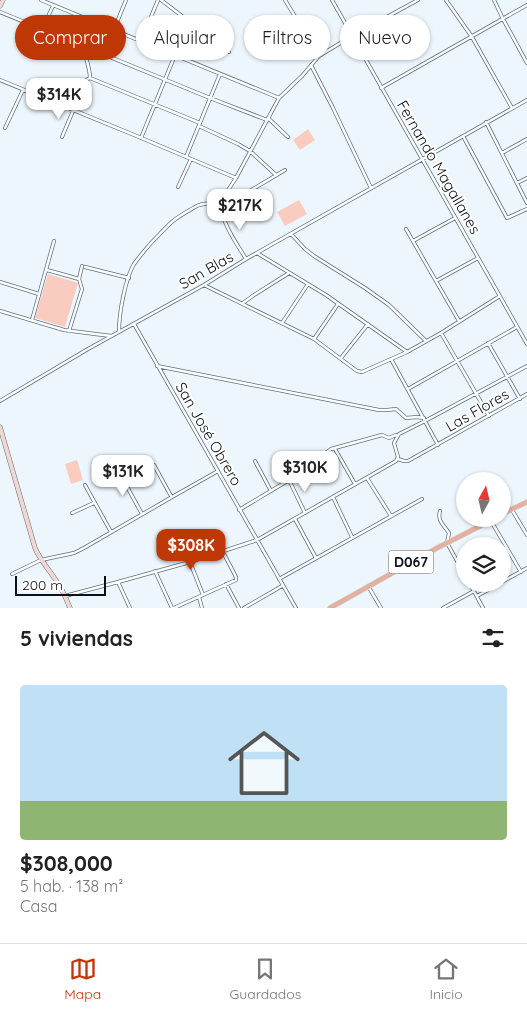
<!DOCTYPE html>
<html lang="es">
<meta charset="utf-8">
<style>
:root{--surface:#fff;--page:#f2f2f2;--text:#222;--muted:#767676;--line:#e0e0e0;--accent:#c03706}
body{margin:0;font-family:Quicksand,sans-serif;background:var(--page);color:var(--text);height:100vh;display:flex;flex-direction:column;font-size:19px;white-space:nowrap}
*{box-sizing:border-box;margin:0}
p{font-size:16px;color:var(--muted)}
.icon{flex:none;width:28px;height:28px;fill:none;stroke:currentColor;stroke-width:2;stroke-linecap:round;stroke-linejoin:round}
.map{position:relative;height:608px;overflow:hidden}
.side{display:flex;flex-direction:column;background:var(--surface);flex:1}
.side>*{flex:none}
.hud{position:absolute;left:15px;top:15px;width:498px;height:45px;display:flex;gap:10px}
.needle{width:32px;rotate:8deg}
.buttons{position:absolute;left:456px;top:472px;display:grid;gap:10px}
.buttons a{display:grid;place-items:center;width:55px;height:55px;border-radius:50%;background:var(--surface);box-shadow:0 1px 4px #0004;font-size:25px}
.scale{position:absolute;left:15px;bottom:12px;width:91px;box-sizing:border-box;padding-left:5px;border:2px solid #0a1218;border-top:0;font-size:14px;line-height:18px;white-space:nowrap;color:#0a1218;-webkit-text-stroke:4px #fff;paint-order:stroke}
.price{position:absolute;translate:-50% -42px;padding:0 11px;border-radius:10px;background:#fff;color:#222;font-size:16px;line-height:32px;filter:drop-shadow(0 1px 2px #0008)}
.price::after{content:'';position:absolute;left:50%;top:30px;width:15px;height:11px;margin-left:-8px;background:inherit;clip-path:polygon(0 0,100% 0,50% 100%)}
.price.selected{background:var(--accent);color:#fff}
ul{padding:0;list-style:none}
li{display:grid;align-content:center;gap:10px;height:265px;padding:0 20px}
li+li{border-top:1px solid var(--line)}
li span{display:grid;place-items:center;height:155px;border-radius:5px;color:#555}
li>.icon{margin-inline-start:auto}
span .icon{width:90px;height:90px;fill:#fffc;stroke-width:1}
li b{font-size:21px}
h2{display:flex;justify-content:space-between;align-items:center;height:60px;padding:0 20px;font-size:21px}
.pill{padding:0 18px;border-radius:22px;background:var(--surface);box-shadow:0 1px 4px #0004;font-size:18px;line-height:45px}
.pill.selected{background:var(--accent);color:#fff}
.tabs{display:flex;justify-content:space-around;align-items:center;height:70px;border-top:1px solid var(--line);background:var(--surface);font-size:14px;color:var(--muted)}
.tabs a{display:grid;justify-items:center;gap:2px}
.tabs .selected{color:var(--accent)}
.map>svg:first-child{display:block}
.pitch{fill:#f9ccbf}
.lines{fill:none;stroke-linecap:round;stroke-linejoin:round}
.street-casing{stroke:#5e7281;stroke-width:4}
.secondary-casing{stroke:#5e7281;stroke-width:5}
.primary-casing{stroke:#d3d4d5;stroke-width:5.5}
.street{stroke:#fff;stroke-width:2.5}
.secondary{stroke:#f1d7d0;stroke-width:4}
.primary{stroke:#e3b0a1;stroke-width:4.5}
.labels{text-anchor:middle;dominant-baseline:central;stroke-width:4;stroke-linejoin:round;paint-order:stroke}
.shield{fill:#fff;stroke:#54595d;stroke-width:1}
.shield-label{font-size:14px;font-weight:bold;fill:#0a1218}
.street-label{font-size:15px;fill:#0a1218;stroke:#fff}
</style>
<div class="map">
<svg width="527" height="608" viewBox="0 0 527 608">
<rect width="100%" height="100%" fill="#edf6fd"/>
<path class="pitch" d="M 308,129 L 315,140 L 300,150 L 293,140 Z
M 299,200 L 307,214 L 285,226 L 277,212 Z
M 48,274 L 78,283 L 65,327 L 35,318 Z
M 77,460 L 83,480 L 71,484 L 65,464 Z"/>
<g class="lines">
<g class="street-casing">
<path id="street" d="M 41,0 L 279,98
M 161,0 L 229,52
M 285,0 L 319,56
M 332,0 L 527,344
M 446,0 L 472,37 L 512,108
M 494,0 L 503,19 L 527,63
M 0,12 L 210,98 L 267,120
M 42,29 L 53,6
M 141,41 L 158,0
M 104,54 L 126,0
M 311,65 L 333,108 L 371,188
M 90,78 L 200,123
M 0,80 L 139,137 L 236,178
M 381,88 L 527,5
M 268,118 L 288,137
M 486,122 L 527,203
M 199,126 L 238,144 L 250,151 L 276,175
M 5,128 L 23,90
M 463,136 L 507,218 L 527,209
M 62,137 L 86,80 L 90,78 C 90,67 85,57 83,46
M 141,138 L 189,21
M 502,153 L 527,139
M 186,157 L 220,74
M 517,183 L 527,178
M 178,187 L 191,159
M 219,204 L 228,204 L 285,170
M 221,204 C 221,222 237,244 246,259
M 406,229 L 459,321
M 291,234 L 305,249 L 314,256 L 365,288 L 389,305 L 426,341
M 413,241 L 455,218
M 257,253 L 326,295 L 407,352
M 85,267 L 129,278
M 47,270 L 79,279
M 436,281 L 478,258
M 0,282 L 39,294
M 204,285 L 314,339 L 357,371 L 362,372 L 407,352 L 441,333 L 500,296
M 243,303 L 254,295 L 289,273
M 0,311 L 64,330 L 111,336
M 32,320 L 54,241
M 282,323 L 308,284
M 134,324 L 296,608
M 69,331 L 82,289 L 79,279 L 82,266
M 119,331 C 119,314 125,279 134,264 C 139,257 145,250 151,243 C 158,236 165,228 173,221 C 179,216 188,211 195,207 C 205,201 214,206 221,201 L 236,178 L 279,98 L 302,76 L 319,56 L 352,36 L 418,0
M 441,333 L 489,416
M 314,339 L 338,304
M 488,343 L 520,399
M 341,358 L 368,324
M 391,359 L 438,445
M 157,366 L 379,410 L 387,410 L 396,409 L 406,418 L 417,417 L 424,418
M 408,389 L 517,327
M 0,401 L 88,349 L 204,285 L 246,259 L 527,100
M 335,449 L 355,484
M 398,459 L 404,461 L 408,461 L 527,394
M 255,461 L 271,491
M 154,465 L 171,496
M 119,472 L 142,514
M 367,478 L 391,516
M 289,480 L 305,513
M 85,485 L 111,532
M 333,497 L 352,537
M 239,510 L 289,480 L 331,449 L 382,435 L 389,438 L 396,435
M 512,510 L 527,535
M 440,511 C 437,521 444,525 449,533 L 447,543 L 465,575
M 72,513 L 94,503
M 295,519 L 316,558
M 491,521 L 521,572
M 190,562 L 203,595
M 155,571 L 172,608
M 12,574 L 41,560 L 74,553 L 84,548 L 172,497 L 218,471
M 279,579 L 422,499
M 118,582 L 190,562 L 257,540 L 396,461 L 398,457 L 394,443 L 399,434 L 425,421 L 527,366
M 502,582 L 527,568
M 226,584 L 239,608
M 470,584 L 483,608
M 368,586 L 381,608
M 65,596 L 118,582 L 130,608
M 477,596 L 499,584
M 199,597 L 202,608
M 174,608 L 236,580 L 236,577 L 223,552
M 244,608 L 282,586
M 443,608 L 474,591"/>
</g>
<g class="secondary-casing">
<path id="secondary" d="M 0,6 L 3,0
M 0,427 L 35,548 C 40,560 48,568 55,579 C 62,588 66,598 70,608"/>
</g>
<g class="primary-casing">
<path id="primary" d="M 502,514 L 527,502
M 330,608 L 437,548 L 494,519"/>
</g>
<use href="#street" class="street"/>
<use href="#secondary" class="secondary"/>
<use href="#primary" class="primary"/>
</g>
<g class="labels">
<rect class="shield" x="388.5" y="550.5" width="45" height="23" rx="4"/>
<g class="shield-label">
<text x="411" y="562">D067</text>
</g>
<g class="street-label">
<text transform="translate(439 167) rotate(60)">Fernando Magallanes</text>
<text transform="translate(206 270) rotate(-30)">San Blas</text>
<text transform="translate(477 410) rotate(-30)">Las Flores</text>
<text transform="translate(209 434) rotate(60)">San José Obrero</text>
</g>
</g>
</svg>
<div class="buttons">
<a><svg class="needle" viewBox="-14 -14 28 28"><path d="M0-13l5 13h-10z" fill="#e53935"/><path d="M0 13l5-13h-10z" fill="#767676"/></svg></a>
<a><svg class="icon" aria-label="layers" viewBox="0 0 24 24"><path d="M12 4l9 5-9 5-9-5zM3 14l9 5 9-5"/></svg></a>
</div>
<div class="scale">200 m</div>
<b class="price" style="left:59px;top:120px">$314K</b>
<b class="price" style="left:240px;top:231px">$217K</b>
<b class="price" style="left:305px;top:493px">$310K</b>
<b class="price" style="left:123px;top:497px">$131K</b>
<b class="price selected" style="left:191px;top:571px">$308K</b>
<div class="hud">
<a class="pill selected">Comprar</a>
<a class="pill">Alquilar</a>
<a class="pill">Filtros</a>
<a class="pill">Nuevo</a>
</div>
</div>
<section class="side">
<h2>5 viviendas<svg class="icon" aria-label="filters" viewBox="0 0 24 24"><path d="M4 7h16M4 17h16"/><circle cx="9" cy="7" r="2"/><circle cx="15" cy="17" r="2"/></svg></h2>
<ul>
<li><span style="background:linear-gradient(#bfe0f5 75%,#8fb573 0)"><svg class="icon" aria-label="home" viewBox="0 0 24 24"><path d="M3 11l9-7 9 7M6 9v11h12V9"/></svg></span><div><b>$308,000</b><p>5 hab. · 138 m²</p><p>Casa</p></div></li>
</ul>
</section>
<nav class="tabs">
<a class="selected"><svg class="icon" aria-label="map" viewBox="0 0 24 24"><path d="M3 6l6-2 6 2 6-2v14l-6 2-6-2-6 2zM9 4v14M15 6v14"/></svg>Mapa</a>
<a><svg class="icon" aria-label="saved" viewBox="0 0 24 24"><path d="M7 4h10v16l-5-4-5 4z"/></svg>Guardados</a>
<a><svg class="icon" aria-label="home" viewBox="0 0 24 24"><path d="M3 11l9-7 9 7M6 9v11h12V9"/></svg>Inicio</a>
</nav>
